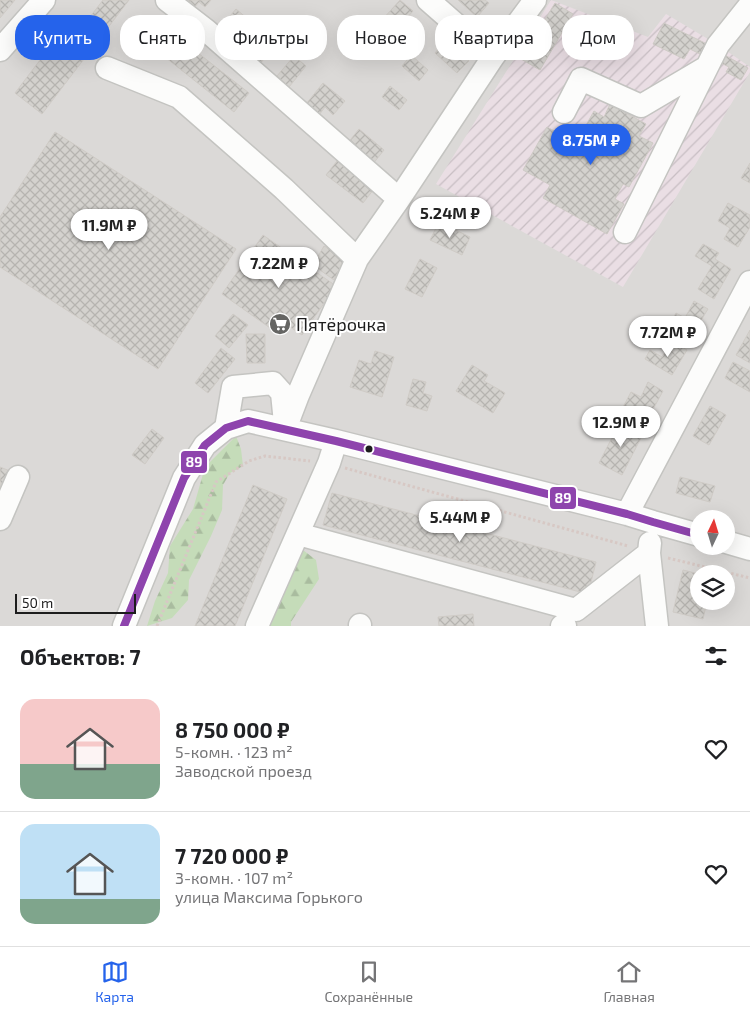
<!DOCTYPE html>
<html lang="ru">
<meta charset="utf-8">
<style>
:root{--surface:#fff;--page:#f2f2f2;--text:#202124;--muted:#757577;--line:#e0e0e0;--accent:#2563eb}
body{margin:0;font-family:"Exo 2",sans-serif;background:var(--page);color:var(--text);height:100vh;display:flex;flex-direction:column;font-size:19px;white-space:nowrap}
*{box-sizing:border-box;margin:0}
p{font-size:16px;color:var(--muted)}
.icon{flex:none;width:28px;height:28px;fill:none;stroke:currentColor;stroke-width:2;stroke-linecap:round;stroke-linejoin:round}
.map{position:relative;height:626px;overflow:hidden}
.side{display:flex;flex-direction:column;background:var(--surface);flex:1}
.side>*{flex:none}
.hud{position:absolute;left:15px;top:15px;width:720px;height:45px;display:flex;gap:10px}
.needle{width:32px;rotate:4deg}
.controls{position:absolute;left:690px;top:510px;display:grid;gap:10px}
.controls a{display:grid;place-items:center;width:45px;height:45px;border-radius:50%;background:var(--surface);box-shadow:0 5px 20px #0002;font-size:25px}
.scale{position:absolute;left:15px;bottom:12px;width:121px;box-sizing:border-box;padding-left:5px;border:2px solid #1d1d1d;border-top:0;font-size:14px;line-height:18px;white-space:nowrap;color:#1d1d1d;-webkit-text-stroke:4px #fff;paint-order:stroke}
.price{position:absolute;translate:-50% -42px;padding:0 11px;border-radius:18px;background:#fff;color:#222;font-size:16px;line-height:32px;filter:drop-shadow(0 1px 2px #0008)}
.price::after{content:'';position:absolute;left:50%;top:30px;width:15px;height:11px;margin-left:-8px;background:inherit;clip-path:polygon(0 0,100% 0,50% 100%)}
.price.current{background:var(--accent);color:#fff}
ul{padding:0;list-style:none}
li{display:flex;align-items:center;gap:15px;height:125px;padding:0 20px}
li+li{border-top:1px solid var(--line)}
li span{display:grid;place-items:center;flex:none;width:140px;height:100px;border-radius:15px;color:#555}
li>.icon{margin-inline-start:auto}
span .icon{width:60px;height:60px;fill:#fffc;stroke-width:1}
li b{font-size:21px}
h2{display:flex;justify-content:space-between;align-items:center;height:60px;padding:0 20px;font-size:21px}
.tag{padding:0 18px;border-radius:20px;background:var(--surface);box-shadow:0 5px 20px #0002;font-size:18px;line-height:45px}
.tag.current{background:var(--accent);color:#fff}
.tab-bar{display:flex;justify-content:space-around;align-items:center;height:70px;border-top:1px solid var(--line);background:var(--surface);font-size:14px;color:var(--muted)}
.tab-bar a{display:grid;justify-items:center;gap:2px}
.tab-bar .current{color:var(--accent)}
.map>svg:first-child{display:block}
.residential{fill:#dbd9d7;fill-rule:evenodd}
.industrial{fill:url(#industrial-furrows)}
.forest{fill:url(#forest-firs)}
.building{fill:url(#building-cross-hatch);stroke:#cfcbc6}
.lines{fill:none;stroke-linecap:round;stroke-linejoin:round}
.minor-casing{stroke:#c4c4c1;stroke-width:25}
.path{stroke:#d7c8c4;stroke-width:3;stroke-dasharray:2.5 2.5;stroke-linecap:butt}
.minor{stroke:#fcfcfb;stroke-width:22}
.bus-1-casing{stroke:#fff;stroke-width:11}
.bus-1{stroke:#8e44ad;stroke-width:8}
.bus-dot{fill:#1d1d1d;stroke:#fff;stroke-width:2}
.labels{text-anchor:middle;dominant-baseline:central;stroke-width:4;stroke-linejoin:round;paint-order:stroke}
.poi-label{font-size:18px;fill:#1d1d1d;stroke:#fff;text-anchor:start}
.line-badge{stroke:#fff;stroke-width:2}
.badge-label{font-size:14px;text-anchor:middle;font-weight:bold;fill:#fff}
</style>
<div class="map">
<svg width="750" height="626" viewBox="0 0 750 626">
<defs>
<pattern id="industrial-furrows" width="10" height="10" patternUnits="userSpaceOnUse" patternTransform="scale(1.25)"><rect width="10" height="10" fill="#eadee4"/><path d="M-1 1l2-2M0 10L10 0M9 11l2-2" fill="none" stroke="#c8bec3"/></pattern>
<pattern id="forest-firs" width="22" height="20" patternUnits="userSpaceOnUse" patternTransform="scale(1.25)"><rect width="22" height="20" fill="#c5dcb9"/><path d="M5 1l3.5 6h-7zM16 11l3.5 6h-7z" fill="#a9bc9f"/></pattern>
<pattern id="building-cross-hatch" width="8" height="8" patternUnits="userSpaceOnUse" patternTransform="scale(1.25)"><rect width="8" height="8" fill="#d4d2ce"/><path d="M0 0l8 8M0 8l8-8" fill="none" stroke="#b6b4b0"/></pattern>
</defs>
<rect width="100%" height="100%" fill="#eceae5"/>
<path class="residential" d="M 0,0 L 750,0 L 750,626 L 0,626 ZM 699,519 L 726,519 L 726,546 L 699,546 ZM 699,574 L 726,574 L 726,601 L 699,601 Z"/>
<path class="industrial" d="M 551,0 L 648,37 L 666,14 L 718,45 L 750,67 L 750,72 L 623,287 L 436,184 Z"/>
<path class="forest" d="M 236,436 L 241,449 L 243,466 L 230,473 L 223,485 L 222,510 L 211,536 L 189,580 L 188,600 L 172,618 L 147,626 L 155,601 L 168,573 L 170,546 L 193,509 L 205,467 Z
M 303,550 L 316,560 L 319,579 L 291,622 L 291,626 L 268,626 Z"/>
<path class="building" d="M 0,0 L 15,0 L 0,18 Z
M 103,0 L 129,0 L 42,114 L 15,93 L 59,35 L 70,43 Z
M 180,0 L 211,0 L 205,7 L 199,2 L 192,10 Z
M 400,0 L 413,11 L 396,30 L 383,19 Z
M 458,0 L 485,0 L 489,3 L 477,17 Z
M 555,3 L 573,14 L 540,70 L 521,59 Z
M 236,9 L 249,20 L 231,41 L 218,30 Z
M 664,23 L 709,45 L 704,56 L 690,49 L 684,59 L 653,44 Z
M 257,25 L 272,38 L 263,50 L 268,54 L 259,65 L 238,48 Z
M 175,35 L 249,93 L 234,112 L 160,53 Z
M 446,40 L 469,61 L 457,73 L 435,53 Z
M 721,53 L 748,68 L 741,80 L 726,72 L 729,67 L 717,61 Z
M 411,55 L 428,70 L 419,81 L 402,66 Z
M 294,56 L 306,66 L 289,87 L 277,76 Z
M 323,83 L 345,101 L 333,115 L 325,107 L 319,115 L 306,104 Z
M 390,86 L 407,100 L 399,110 L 382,97 Z
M 610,104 L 646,124 L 639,136 L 653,143 L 629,187 L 623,184 L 615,199 L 624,204 L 607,234 L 543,198 L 550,185 L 523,170 L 547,127 L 576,143 L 594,111 L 604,117 Z
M 359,129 L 384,150 L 372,165 L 347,144 Z
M 55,132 L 236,249 L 158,369 L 0,267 L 0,217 Z
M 337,161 L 374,189 L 363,203 L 326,175 Z
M 750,163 L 750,183 L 741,178 Z
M 728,203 L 750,215 L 750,227 L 738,247 L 724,239 L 730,228 L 718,221 Z
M 439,222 L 470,237 L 462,255 L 430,240 Z
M 263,235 L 336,286 L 302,335 L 287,325 L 280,335 L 222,294 Z
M 703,244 L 719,253 L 715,259 L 731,269 L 714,299 L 698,289 L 712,266 L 695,256 Z
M 324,246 L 345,257 L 334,280 L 313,265 Z
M 420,259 L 437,268 L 422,297 L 405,289 Z
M 694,301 L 708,309 L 692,335 L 671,322 L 676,313 L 685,318 Z
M 233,314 L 248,325 L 229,348 L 215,336 Z
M 750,330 L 750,363 L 736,355 Z
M 246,334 L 265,334 L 265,363 L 247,363 Z
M 672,341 L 687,350 L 672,375 L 645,359 L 650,350 L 662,357 Z
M 221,348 L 235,359 L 208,393 L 195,383 Z
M 375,351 L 394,357 L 382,397 L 350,387 L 359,360 L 371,364 Z
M 733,362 L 750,371 L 750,392 L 725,378 Z
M 472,365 L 488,375 L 484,381 L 505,393 L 493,413 L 456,391 Z
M 413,379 L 426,382 L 423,393 L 432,396 L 427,411 L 406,405 Z
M 648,382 L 663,391 L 645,424 L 621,411 L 631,392 L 641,397 Z
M 710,406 L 726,415 L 709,445 L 693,436 Z
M 621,420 L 644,432 L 622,475 L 599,463 Z
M 152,429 L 164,438 L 145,464 L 132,455 Z
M 0,467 L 10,471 L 0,496 Z
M 680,477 L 715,486 L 710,502 L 676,493 Z
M 253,485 L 287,499 L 235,626 L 195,626 Z
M 332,493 L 596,562 L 588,594 L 323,525 Z
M 683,570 L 699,574 L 699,601 L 707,601 L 703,619 L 673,612 Z
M 473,614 L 474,626 L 439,626 L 438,617 Z"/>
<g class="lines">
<g class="minor-casing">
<path id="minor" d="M 167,0 L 207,31 L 399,199
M 428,0 L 493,57
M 0,50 L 44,0
M 107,68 L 179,97 L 284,189 L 357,259
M 564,112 L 581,79 L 641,106 L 707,67
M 625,232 L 718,45 L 750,5
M 226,428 L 233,387 L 273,383 L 282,393 L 285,423
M 285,429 L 298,395 L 357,259 L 399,199 L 493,57 L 535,0
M 627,514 L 750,282
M 0,519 L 18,477
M 298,534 L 576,610 L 649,553
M 726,542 L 750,549
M 650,543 L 649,553 L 657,626
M 360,625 L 360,626
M 124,626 L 184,478 L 205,445 L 226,428 L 248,421 L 336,441 L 627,514 L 653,522 L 699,535
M 257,626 L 329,463 L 336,441
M 562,626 L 565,626"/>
</g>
<path class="path" d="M 345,468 L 628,546
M 668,558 L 750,578
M 157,626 L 216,482 L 249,461 L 265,456 L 310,461"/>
<use href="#minor" class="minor"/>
<g class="bus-1-casing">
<path id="bus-1" d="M 124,626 L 184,478 L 205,445 L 226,428 L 248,421 L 336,441 L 627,514 L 653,522 L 699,535"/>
</g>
<use href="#bus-1" class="bus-1"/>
</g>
<defs>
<g id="supermarket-disc" transform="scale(1.125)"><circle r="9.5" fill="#656563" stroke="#fff"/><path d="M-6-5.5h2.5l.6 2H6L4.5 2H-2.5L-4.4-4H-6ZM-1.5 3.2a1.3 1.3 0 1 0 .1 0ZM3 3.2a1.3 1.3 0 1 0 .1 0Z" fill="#fff"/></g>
</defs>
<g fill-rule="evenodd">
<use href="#supermarket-disc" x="280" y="324"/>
</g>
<circle class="bus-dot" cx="369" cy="449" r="4.5"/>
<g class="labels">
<g class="poi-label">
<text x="296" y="324">Пятёрочка</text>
</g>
</g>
<g class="line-badge">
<rect x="180" y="450" width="28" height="24" rx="5" fill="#8e44ad"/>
<rect x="549" y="486" width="28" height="24" rx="5" fill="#8e44ad"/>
</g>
<g class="badge-label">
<text x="194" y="467">89</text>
<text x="563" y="503">89</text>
</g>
</svg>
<div class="controls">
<a><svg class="needle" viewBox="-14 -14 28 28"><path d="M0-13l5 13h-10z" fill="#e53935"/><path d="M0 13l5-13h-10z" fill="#757577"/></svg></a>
<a><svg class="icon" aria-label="layers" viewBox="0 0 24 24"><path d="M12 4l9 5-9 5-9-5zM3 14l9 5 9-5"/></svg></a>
</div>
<div class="scale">50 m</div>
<b class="price current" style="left:591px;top:166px">8.75M ₽</b>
<b class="price" style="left:450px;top:239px">5.24M ₽</b>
<b class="price" style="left:109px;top:251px">11.9M ₽</b>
<b class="price" style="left:279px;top:289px">7.22M ₽</b>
<b class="price" style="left:668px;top:358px">7.72M ₽</b>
<b class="price" style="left:621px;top:448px">12.9M ₽</b>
<b class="price" style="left:460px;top:543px">5.44M ₽</b>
<div class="hud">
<a class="tag current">Купить</a>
<a class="tag">Снять</a>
<a class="tag">Фильтры</a>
<a class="tag">Новое</a>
<a class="tag">Квартира</a>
<a class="tag">Дом</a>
</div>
</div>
<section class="side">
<h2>Объектов: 7<svg class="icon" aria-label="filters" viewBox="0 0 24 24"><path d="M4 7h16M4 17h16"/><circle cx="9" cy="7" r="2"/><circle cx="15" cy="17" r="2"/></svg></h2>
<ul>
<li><span style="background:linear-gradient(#f6c9c9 65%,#7fa58c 0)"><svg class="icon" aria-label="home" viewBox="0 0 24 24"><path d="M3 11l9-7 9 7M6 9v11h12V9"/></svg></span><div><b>8 750 000 ₽</b><p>5-комн. · 123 m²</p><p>Заводской проезд</p></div><svg class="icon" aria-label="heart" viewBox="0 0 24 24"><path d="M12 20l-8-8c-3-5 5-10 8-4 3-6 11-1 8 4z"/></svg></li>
<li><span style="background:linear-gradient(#bfe0f5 75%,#7fa58c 0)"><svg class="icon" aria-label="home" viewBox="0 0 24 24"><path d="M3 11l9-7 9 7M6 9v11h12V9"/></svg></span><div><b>7 720 000 ₽</b><p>3-комн. · 107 m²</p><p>улица Максима Горького</p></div><svg class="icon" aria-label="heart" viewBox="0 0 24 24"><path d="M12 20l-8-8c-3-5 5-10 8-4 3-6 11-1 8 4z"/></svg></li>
</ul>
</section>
<nav class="tab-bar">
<a class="current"><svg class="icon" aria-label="map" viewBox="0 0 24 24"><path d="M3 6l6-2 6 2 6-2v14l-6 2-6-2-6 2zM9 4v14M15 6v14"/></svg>Карта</a>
<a><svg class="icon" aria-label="saved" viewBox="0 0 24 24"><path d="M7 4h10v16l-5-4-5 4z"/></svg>Сохранённые</a>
<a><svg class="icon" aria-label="home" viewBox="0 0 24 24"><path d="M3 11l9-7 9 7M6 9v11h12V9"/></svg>Главная</a>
</nav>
